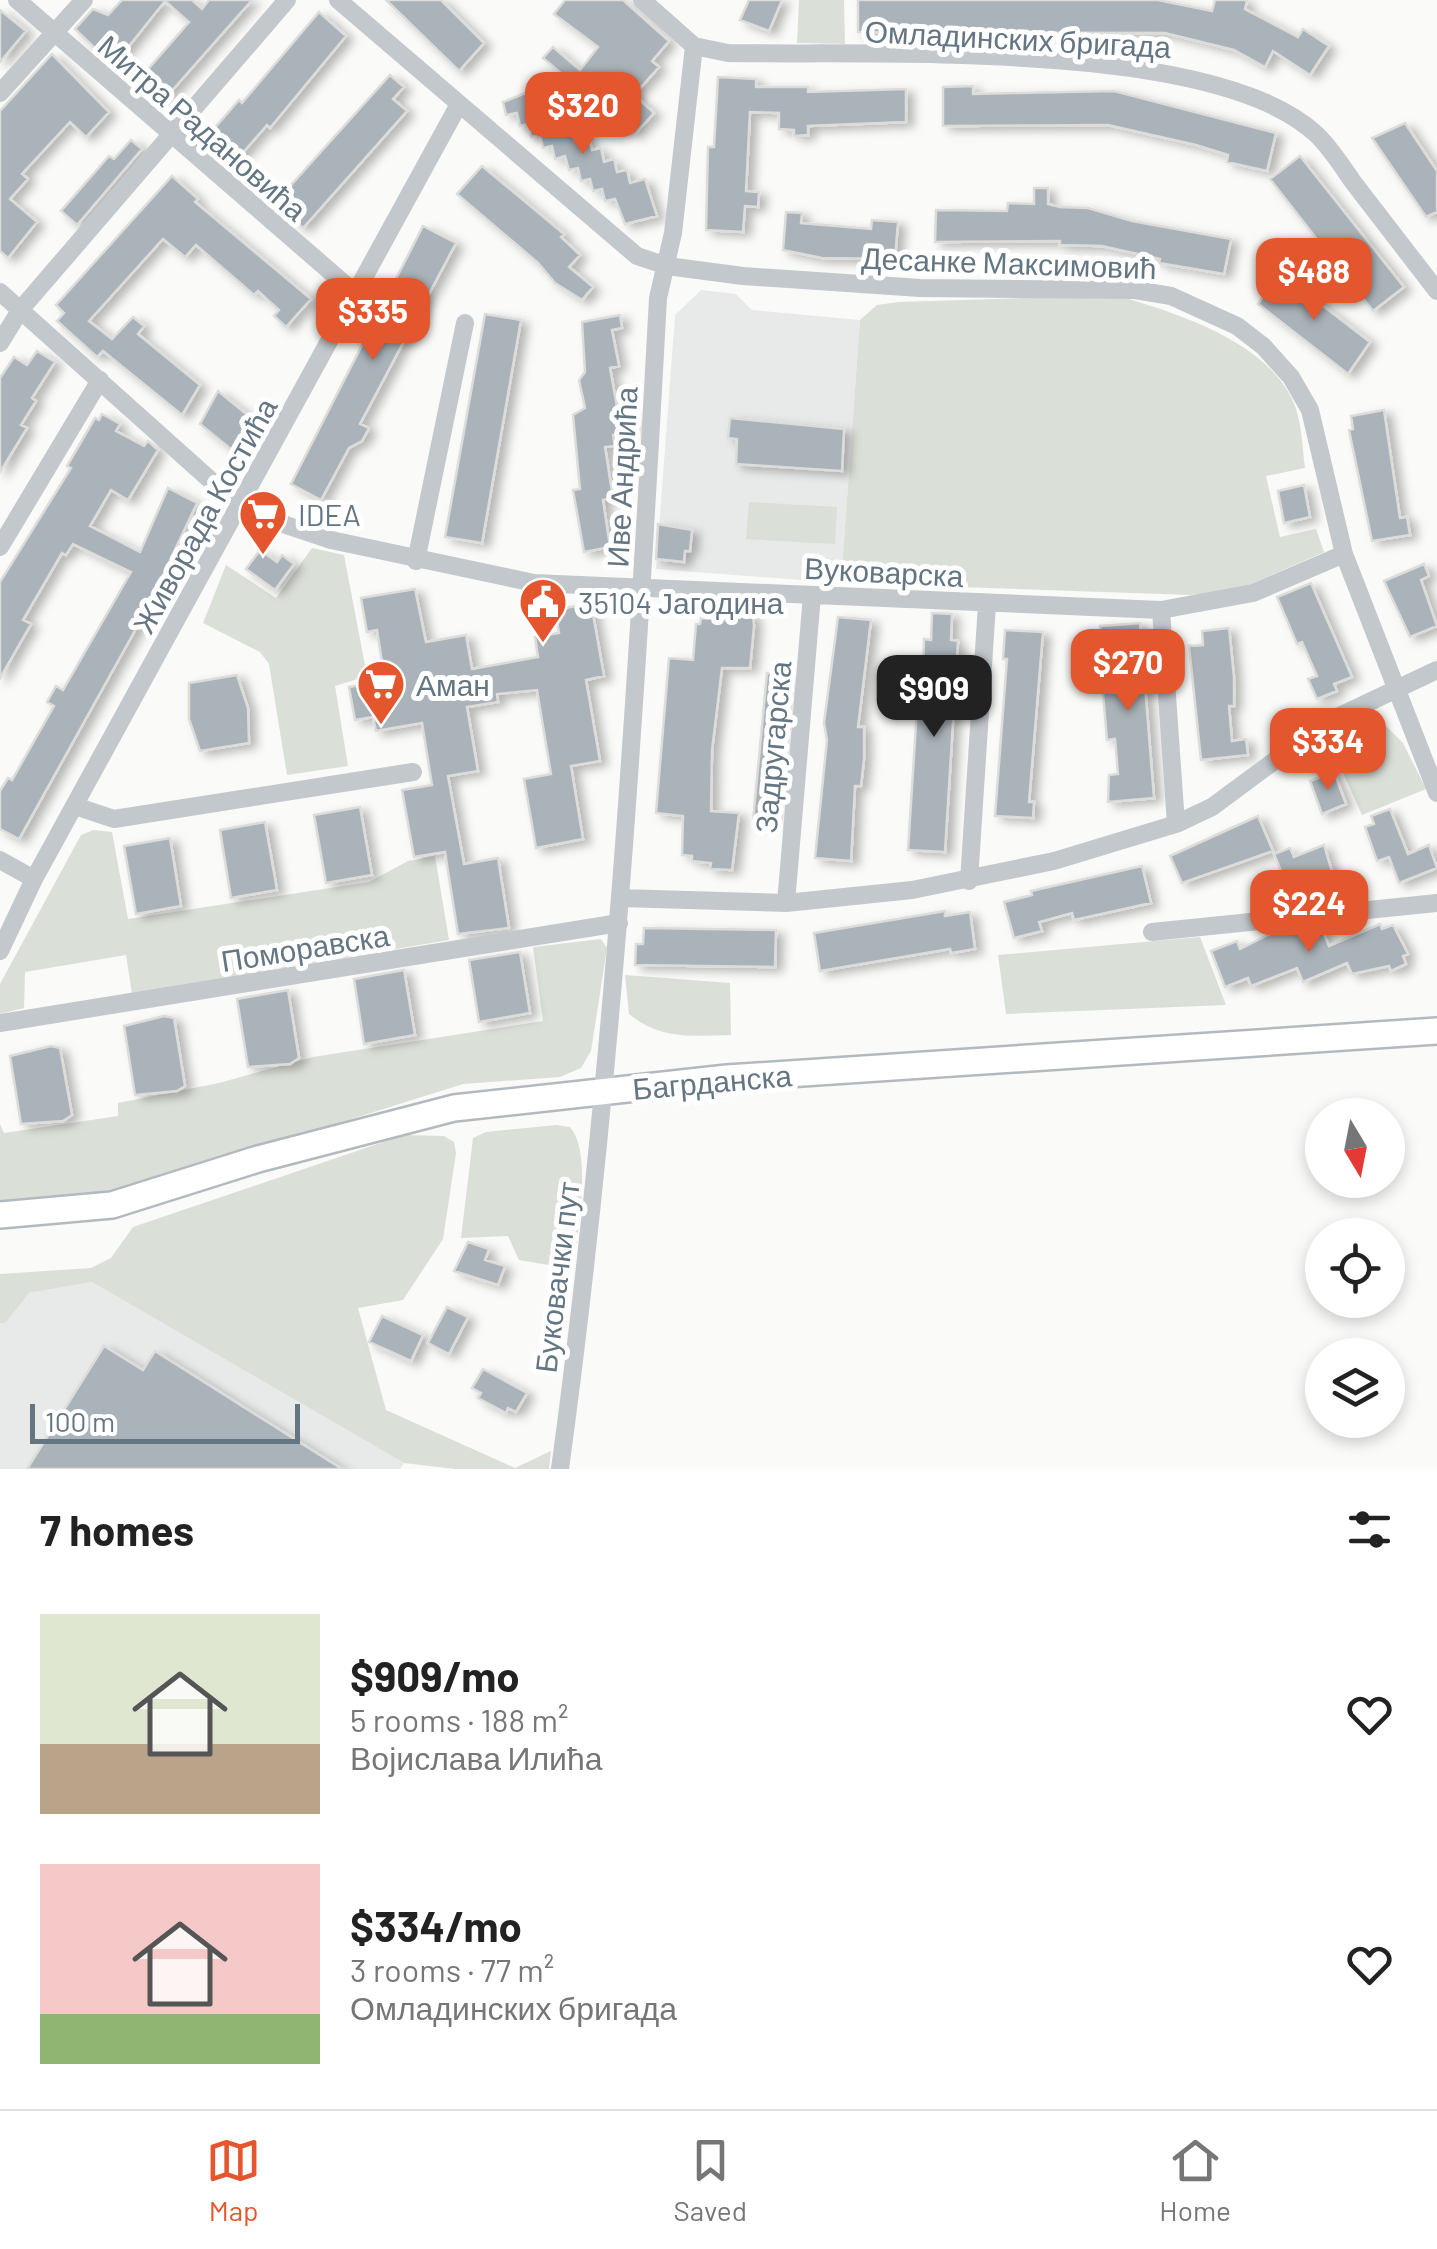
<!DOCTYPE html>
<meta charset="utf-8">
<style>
:root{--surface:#fff;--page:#f6f6f6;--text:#222;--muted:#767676;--line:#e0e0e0;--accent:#e4572e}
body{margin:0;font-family:Barlow,sans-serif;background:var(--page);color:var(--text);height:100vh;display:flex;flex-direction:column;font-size:38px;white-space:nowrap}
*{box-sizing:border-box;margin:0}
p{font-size:32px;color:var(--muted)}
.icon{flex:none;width:55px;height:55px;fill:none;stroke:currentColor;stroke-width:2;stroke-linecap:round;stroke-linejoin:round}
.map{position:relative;height:1469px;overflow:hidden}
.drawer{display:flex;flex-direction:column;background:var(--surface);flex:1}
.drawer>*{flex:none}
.needle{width:65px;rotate:170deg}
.buttons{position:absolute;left:1305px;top:1098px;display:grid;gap:20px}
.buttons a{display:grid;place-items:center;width:100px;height:100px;border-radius:50%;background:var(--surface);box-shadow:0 5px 15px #0003;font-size:50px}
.scale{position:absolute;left:30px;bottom:25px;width:270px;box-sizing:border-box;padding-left:10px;border:5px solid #657683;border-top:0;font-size:28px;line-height:35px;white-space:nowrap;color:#657683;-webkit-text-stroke:8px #fff;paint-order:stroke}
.price{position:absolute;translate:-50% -85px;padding:0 22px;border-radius:20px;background:var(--accent);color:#fff;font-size:32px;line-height:65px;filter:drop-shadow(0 2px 5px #0008)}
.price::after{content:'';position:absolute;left:50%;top:60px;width:30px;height:22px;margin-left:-15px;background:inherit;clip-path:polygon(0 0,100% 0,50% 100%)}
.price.on{background:#222;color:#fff}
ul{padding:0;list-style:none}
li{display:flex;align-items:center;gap:30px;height:250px;padding:0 40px}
li span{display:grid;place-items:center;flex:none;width:280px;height:200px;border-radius:0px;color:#555}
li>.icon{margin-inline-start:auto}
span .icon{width:120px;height:120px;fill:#fffc;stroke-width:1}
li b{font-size:42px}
h2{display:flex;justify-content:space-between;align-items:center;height:120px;padding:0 40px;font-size:42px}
.menu{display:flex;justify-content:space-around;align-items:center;height:140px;border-top:2px solid var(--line);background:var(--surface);font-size:28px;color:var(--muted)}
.menu a{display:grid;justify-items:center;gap:5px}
.menu .on{color:var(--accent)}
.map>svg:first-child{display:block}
.built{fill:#e8e9e9}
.green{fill:#dadfd7}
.building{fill:#aab3b9;stroke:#dcdcda;stroke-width:2.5;filter:url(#shadow)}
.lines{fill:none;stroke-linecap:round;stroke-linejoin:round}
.secondary-casing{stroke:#b3babf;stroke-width:30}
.minor{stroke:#c3c8cc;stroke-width:18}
.secondary{stroke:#fff;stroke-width:25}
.labels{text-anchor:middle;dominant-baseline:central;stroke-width:10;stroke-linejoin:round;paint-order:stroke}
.street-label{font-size:30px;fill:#657683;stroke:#fff}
.poi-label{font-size:30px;fill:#657683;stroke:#fff;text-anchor:start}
</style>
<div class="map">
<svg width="1437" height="1469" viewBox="0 0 1437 1469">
<defs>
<filter id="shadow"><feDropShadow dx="7" dy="4" stdDeviation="5" flood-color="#0004"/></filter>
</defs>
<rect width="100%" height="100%" fill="#fafaf8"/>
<path class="built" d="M 701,290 L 736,294 L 752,310 L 860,320 L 841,583 L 656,569 L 675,315 Z
M 92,1282 L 404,1463 L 400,1469 L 0,1469 L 0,1323 L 5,1322 L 29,1293 Z"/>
<path class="green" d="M 799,0 L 844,0 L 845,44 L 797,43 Z
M 1115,295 C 1173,312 1263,339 1292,399 C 1302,419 1302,446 1305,468 L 1266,476 L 1280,537 L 1316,529 L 1324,552 L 1235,591 L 1190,595 L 841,583 L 860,320 L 877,305 L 899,302 Z
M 749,502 L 837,507 L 835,544 L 746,539 Z
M 312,548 L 344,555 L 367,676 L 335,686 L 348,766 L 287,775 L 269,664 L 260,652 L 203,623 L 226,565 L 276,598 Z
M 1383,723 L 1403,743 L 1426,789 L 1362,815 L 1331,746 L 1342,731 Z
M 93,830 L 112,832 L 128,919 L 369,882 L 408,861 L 435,856 L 449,940 L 132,994 L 126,955 L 25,972 L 24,1008 L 0,1014 L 0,984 L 81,835 Z
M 1200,937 L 1226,1005 L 1006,1014 L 998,955 Z
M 601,939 L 607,948 L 591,1051 L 581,1068 L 560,1077 L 463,1084 L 114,1194 L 0,1202 L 0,1124 L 4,1133 L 118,1116 L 118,1103 L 219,1083 L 313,1057 L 543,1021 L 533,947 Z
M 625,975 L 730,983 L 731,1035 C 692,1036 661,1040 629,1014 Z
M 556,1125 L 570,1127 C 593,1153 577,1235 573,1269 L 519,1260 L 508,1236 L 461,1238 L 473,1138 L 486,1132 Z
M 404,1135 L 444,1136 L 454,1142 L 456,1153 L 443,1239 L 403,1300 L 358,1308 L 386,1410 L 515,1468 L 551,1451 L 549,1469 L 455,1469 L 404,1463 L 92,1282 L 29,1293 L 5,1323 L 0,1323 L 0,1274 L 91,1268 L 111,1258 L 133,1227 Z"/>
<path class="building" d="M 122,0 L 192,0 L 202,9 L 209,0 L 252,0 L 161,103 L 137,82 L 189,22 L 165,1 L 113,66 L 75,29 L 93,9 L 108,15 Z
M 386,0 L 441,0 L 484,43 L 459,71 Z
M 565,0 L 623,0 L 669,41 L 652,61 L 659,67 L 634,95 L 654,113 L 634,135 L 543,58 L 553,47 L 580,70 L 598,47 L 554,14 Z
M 749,0 L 782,0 L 769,31 L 740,20 Z
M 858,0 L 1158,0 L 1212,11 L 1215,0 L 1247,0 L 1245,9 L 1298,37 L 1303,29 L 1329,46 L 1310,75 L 1273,51 L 1265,67 L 1234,50 L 1165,33 L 858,32 Z
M 0,10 L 26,31 L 0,62 Z
M 319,12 L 346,36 L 270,128 L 267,125 L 233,164 L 205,139 L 239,100 L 242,103 Z
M 52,54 L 109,112 L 86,137 L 70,122 L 22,174 L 28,179 L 10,199 L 37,222 L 8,258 L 0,251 L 0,111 Z
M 390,75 L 404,87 L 393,99 L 407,111 L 303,228 L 275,203 Z
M 718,77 L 756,79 L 756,87 L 808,87 L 808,92 L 906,89 L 906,122 L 808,126 L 808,135 L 794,136 L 794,130 L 779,129 L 779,113 L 750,112 L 746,191 L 759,192 L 758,207 L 745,206 L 743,232 L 706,230 L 708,147 L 714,147 Z
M 973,86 L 973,94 L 1114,91 L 1276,133 L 1267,171 L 1227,162 L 1228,155 L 1196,145 L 1108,125 L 943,126 L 943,87 Z
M 528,92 L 540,93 L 543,106 L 553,104 L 556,117 L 565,115 L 568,128 L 576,127 L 580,139 L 589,137 L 592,150 L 601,148 L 604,162 L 614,159 L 617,172 L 627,170 L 630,183 L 645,179 L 657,216 L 625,224 L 615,199 L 605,201 L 602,189 L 593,191 L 590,179 L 581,181 L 578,168 L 569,170 L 565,156 L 555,159 L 552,146 L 543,148 L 540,135 L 531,137 L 528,124 L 520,126 L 517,113 L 506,115 L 503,102 Z
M 1405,123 L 1437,171 L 1437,212 L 1426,217 L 1372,138 Z
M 131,140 L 142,149 L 77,225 L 61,211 L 109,156 L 114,159 Z
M 1300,156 L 1404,287 L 1373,311 L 1270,179 Z
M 482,166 L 564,234 L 561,237 L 580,255 L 569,267 L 593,287 L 582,300 L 555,283 L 538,263 L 457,194 Z
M 172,176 L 198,199 L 195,202 L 311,299 L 286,327 L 274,316 L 279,310 L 258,291 L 254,295 L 196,245 L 185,257 L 163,239 L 89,321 L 112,339 L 133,317 L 144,326 L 138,334 L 200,385 L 182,415 L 103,351 L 97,357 L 57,321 L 64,313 L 56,305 Z
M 1034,188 L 1048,188 L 1048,204 L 1060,207 L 1088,208 L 1132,221 L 1231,239 L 1224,274 L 1159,263 L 1160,259 L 1102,246 L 1060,245 L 1060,241 L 935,242 L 936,210 L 1007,211 L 1008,203 L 1034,204 Z
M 786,212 L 802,213 L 801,223 L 871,229 L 872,220 L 898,222 L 895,259 L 822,258 L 783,250 Z
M 423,226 L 456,243 L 360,424 L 369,428 L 362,441 L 349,448 L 321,500 L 291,484 Z
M 1279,272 L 1370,342 L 1348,374 L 1258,304 Z
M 485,314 L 521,320 L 482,543 L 445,537 Z
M 620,315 L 622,328 L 612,330 L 619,366 L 610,368 L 619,418 L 631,416 L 630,432 L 613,435 L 615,446 L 605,447 L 613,498 L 603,500 L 610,547 L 584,552 L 573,490 L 580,489 L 573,415 L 585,408 L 579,380 L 585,372 L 582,322 Z
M 37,351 L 55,362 L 32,398 L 36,401 L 21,425 L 27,428 L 0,472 L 0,378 L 14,357 L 27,365 Z
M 218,391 L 256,422 L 232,450 L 200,424 Z
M 1384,410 L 1400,518 L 1407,517 L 1410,535 L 1372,541 L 1349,430 L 1353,429 L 1351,416 Z
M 102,414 L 120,424 L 116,431 L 144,446 L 148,441 L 158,450 L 128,500 L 111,490 L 90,526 L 140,552 L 168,488 L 197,503 L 148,607 L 19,839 L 0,829 L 0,791 L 8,778 L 12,780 L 54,706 L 47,702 L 56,686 L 63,690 L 131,572 L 73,544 L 66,555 L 62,553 L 23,620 L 31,624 L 0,678 L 0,582 L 71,468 L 67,466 L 95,418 L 99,420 Z
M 730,418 L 844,429 L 842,471 L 736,464 L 737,439 L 728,438 Z
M 1304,485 L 1310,517 L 1284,523 L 1278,491 Z
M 658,524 L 692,530 L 690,551 L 685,551 L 684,562 L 656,559 Z
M 260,550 L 277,562 L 282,555 L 294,564 L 275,590 L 246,569 Z
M 1424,564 L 1429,576 L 1421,580 L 1437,626 L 1410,637 L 1384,581 Z
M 1311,583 L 1352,677 L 1334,684 L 1337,691 L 1317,699 L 1308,679 L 1317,676 L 1302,642 L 1297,644 L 1277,597 Z
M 415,589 L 426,642 L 466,635 L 472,669 L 538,657 L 535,637 L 559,633 L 555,610 L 591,603 L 604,676 L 586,680 L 600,761 L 571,766 L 583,839 L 536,848 L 524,779 L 551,774 L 537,690 L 497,694 L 498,702 L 467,707 L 478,771 L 448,776 L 464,864 L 498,858 L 509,928 L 458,934 L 445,852 L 414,857 L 402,790 L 432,785 L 422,723 L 376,731 L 373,717 L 355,720 L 349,687 L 385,681 L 377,630 L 367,632 L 361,598 Z
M 726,613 L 753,615 L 754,626 L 750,668 L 722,668 L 712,750 L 711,811 L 739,813 L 732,870 L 710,869 L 711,863 L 692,861 L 692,856 L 682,855 L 683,816 L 656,813 L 669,658 L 693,660 L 696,624 L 700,624 L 701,618 L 725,620 Z
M 932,613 L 952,614 L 951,640 L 958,641 L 945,852 L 908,850 L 917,709 L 922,709 L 924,639 L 931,640 Z
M 838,617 L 871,620 L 858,727 L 864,727 L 864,759 L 861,786 L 855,786 L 851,861 L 815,858 L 827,740 L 824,723 Z
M 1140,623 L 1154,798 L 1108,802 L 1109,775 L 1118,774 L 1115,739 L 1107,740 L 1102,682 L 1113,676 L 1110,643 L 1101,644 L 1100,626 Z
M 1229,628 L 1234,677 L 1234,706 L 1229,706 L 1232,741 L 1246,739 L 1248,755 L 1201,760 L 1189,646 L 1203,645 L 1202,631 Z
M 1005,630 L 1043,632 L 1029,802 L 1034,802 L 1033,818 L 995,816 L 1007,659 L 1003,659 Z
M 767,673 L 784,675 L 771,822 L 753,821 Z
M 237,675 L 248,708 L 249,743 L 200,751 L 189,719 L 189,683 Z
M 1334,772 L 1346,804 L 1322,814 L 1310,781 Z
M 360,807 L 372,875 L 326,883 L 314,815 Z
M 1390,809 L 1408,854 L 1429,845 L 1437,868 L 1399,883 L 1389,857 L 1377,861 L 1365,827 L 1374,824 L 1371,816 Z
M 1258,816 L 1273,851 L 1182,883 L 1170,856 Z
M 265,822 L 277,890 L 231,898 L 220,830 Z
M 170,838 L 181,906 L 136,914 L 124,846 Z
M 1324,845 L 1335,882 L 1305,894 L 1299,880 L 1287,885 L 1274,854 L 1290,848 L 1294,857 Z
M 1142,866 L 1151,903 L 1074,920 L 1072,913 L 1039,922 L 1042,931 L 1014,938 L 1004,902 L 1032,895 L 1031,891 Z
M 945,911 L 945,916 L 970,912 L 975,949 L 951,953 L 950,949 L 820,971 L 814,933 Z
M 1380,924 L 1382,929 L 1393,925 L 1408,954 L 1403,956 L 1406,964 L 1391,971 L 1389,966 L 1352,974 L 1347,963 L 1303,982 L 1297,968 L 1251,986 L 1248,978 L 1225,987 L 1211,951 L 1237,941 L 1240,949 L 1274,932 L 1321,927 L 1329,946 Z
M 644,928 L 776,930 L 775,967 L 635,965 L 636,944 L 643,944 Z
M 520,952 L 530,1013 L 479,1022 L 469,960 Z
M 404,970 L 415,1035 L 364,1044 L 354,979 Z
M 288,990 L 299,1058 L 290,1064 L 248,1067 L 237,999 Z
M 164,1016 L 174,1018 L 185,1086 L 177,1091 L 135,1095 L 124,1026 Z
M 51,1046 L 60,1048 L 72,1115 L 63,1121 L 21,1124 L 10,1056 Z
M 468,1242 L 489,1249 L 485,1260 L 505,1266 L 498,1285 L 454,1271 Z
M 447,1307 L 468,1317 L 449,1354 L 428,1343 Z
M 382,1316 L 423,1335 L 411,1361 L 369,1342 Z
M 104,1346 L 143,1370 L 155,1351 L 342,1469 L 27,1469 Z
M 483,1369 L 527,1393 L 516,1412 L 508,1408 L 506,1413 L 478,1398 L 481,1393 L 472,1388 Z"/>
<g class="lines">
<g class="secondary-casing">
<path id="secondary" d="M 0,1215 L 112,1205 L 258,1159 L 454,1108 L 727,1078 L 1437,1031"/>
</g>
<path class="minor" d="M 17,0 L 355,293
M 338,0 L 637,256 L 667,266 L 743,276 L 920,288 L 1135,290 L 1171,296 L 1237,326 L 1263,346 L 1291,377 L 1310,410 L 1344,554 L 1437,793
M 642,0 L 694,46 L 728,53 C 870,56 1213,38 1316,134 C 1330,147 1342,166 1353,182 C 1381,218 1409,255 1437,291
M 0,93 L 84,0
M 0,292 L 227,495 L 286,525 L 331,540 L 534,583 L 1161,610 L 1253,593 L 1344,554
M 0,343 L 21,309 L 287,0
M 0,547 L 100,380
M 416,561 L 465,323
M 1161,610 L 1176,824
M 75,806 L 114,819 L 413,772
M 0,860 L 34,879
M 969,881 L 987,604
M 620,898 L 786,903 L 912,890 L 1054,861 L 1176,824 L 1212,807 L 1327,722 L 1437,670
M 786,903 L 812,595
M 1152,932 L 1437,903
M 0,951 L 34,879 L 458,106
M 0,1023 L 619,923
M 560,1469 C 613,1080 637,689 658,298 L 673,233 L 694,46"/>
<use href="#secondary" class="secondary"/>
</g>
<defs>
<g id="supermarket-pin" transform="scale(2.5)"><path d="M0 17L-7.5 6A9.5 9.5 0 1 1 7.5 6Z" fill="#e4572e" stroke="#fff"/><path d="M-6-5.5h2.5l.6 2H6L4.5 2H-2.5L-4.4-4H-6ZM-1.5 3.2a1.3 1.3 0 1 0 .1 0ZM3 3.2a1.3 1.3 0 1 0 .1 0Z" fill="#fff"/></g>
<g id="civic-pin" transform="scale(2.5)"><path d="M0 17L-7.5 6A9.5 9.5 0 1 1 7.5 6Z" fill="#e4572e" stroke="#fff"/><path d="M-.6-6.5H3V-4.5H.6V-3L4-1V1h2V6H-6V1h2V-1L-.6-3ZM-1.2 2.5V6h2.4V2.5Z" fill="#fff"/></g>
</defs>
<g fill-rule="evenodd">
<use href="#supermarket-pin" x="263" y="514"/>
<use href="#civic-pin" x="543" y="602"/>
<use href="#supermarket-pin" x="381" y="684"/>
</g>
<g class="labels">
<g class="street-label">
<text transform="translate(1018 38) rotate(3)">Омладинских бригада</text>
<text transform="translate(203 127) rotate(41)">Митра Радановића</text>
<text transform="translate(1009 262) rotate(2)">Десанке Максимовић</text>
<text transform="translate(621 477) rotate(-87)">Иве Андрића</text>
<text transform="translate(204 515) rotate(-61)">Живорада Костића</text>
<text transform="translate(884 571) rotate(3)">Вуковарска</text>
<text transform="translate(772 747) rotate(-85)">Задругарска</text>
<text transform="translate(305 947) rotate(-9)">Поморавска</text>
<text transform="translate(712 1081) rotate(-5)">Багрданска</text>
<text transform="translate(556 1277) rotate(-83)">Буковачки пут</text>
</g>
<g class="poi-label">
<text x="298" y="514">IDEA</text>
<text x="578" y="602">35104 Јагодина</text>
<text x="416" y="684">Аман</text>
</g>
</g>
</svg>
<div class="buttons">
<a><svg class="needle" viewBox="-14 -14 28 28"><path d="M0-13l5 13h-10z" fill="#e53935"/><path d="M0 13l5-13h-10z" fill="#767676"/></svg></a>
<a><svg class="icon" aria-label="locate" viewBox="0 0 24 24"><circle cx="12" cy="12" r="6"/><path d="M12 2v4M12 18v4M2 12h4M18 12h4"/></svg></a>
<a><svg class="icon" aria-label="layers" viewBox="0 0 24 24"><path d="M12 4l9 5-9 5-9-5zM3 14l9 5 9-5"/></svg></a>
</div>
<div class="scale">100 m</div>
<b class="price" style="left:583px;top:157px">$320</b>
<b class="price" style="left:1314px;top:323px">$488</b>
<b class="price" style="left:373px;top:363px">$335</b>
<b class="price" style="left:1128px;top:714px">$270</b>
<b class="price on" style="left:934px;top:740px">$909</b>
<b class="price" style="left:1328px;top:793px">$334</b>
<b class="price" style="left:1309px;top:955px">$224</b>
</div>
<section class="drawer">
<h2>7 homes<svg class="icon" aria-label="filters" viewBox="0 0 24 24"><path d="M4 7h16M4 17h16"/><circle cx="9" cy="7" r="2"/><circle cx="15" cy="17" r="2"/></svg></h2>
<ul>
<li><span style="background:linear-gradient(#dfe7d0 65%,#b9a48a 0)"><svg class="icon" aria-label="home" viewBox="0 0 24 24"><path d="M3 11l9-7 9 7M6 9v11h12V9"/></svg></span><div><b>$909/mo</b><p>5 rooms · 188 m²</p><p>Војислава Илића</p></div><svg class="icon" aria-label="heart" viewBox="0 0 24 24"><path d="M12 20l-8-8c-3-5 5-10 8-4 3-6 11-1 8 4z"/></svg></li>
<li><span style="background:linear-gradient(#f6c9c9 75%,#8fb573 0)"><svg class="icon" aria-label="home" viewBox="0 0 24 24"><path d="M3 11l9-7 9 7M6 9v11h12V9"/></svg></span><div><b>$334/mo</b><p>3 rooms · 77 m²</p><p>Омладинских бригада</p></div><svg class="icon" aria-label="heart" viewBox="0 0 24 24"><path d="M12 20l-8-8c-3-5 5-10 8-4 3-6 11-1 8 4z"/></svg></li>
</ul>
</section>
<nav class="menu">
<a class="on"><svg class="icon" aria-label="map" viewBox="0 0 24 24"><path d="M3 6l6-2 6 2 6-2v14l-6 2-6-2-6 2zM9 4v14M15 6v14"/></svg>Map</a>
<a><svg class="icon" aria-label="saved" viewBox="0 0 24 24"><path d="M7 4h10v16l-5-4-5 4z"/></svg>Saved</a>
<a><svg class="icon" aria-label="home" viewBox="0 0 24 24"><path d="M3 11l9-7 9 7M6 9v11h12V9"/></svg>Home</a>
</nav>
